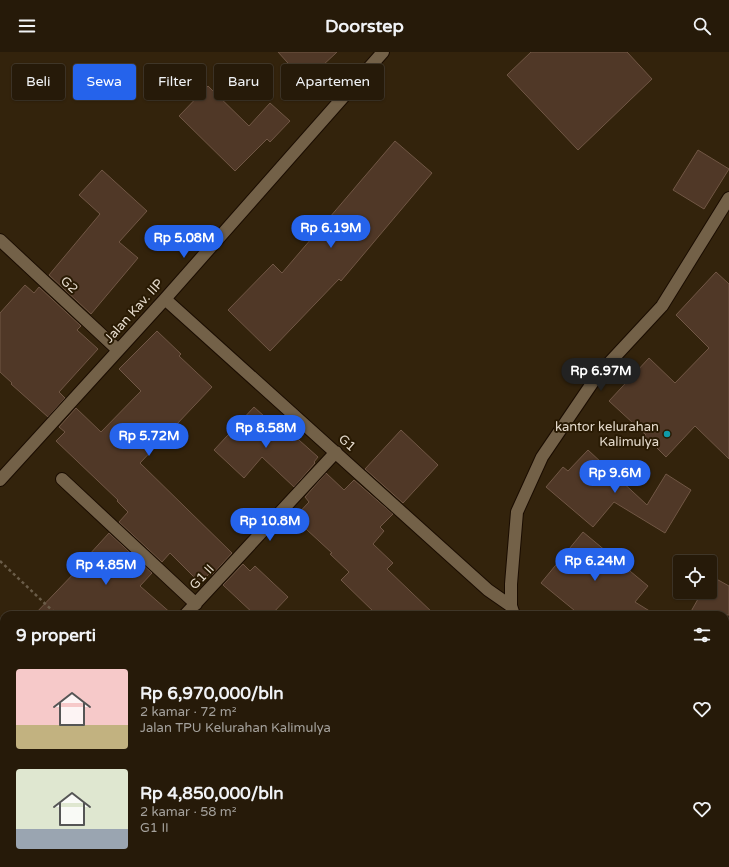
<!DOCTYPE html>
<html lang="id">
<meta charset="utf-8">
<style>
:root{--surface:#261a09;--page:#322717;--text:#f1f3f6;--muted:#a4a19c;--line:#42382a;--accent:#2563eb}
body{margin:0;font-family:"Varela Round",sans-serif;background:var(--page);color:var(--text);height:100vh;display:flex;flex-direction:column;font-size:15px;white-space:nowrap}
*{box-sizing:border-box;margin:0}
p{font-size:13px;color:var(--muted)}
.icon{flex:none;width:22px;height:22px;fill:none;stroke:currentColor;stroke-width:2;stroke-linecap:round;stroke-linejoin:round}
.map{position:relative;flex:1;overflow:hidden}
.panel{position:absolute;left:0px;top:559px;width:729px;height:256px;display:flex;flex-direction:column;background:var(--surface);border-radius:12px 12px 0 0;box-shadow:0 1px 3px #0004,0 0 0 1px var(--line)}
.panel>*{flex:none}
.banner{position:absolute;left:12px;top:12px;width:400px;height:36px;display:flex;gap:8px}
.controls{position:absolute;left:673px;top:503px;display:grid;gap:8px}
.controls a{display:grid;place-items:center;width:44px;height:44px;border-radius:4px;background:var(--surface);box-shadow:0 1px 3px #0004,0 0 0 1px var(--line);font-size:20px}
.price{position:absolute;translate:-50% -34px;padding:0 9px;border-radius:14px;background:var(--accent);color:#fff;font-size:13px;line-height:26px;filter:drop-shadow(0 1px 2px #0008)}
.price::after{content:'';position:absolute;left:50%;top:24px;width:12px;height:9px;margin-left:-6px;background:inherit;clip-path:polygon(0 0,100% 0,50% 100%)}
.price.active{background:#222;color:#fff}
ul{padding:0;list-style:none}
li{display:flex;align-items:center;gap:12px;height:100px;padding:0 16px}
li span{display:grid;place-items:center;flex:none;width:112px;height:80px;border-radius:4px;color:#555}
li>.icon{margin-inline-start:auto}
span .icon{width:48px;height:48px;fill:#fffc;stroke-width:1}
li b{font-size:17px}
h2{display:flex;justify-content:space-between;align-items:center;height:48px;padding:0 16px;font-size:17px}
.tag{padding:0 14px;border-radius:4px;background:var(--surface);box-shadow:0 1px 3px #0004,0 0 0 1px var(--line);font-size:14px;line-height:36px}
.tag.active{background:var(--accent);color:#fff}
header{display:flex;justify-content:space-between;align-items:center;height:52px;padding:0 16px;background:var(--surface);font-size:18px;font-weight:800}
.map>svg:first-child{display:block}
.green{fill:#0e4e34}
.building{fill:#503827;stroke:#715745}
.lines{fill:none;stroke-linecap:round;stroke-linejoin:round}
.minor-casing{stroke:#1a0c00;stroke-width:14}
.path{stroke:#6b5d49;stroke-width:2.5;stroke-dasharray:3 3;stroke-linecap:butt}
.minor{stroke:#736148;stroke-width:12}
.culture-dot{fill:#0f9aa8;stroke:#291a03;stroke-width:1.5}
.labels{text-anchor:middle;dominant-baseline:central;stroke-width:4;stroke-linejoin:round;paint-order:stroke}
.street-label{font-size:13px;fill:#e5dbcd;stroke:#291a03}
.poi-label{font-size:13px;fill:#e5dbcd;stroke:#291a03;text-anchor:end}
</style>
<header><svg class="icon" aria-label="menu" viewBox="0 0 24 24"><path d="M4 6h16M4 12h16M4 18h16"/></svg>Doorstep<svg class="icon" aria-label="search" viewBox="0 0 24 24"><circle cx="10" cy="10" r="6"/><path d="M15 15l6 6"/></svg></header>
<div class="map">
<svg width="729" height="815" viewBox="0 0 729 815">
<rect width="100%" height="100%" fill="#33230c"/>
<path class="green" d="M 725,810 L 729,812 L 729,815 L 294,815 L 298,811 L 725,811 Z"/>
<path class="building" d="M 278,0 L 337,0 L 305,30 Z
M 531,0 L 627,0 L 652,27 L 578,98 L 507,23 Z
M 208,34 L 249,74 L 270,51 L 290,69 L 270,90 L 267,87 L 235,119 L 179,64 Z
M 395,89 L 432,121 L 341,229 L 339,227 L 270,299 L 228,258 L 273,212 L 282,221 Z
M 698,98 L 729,117 L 704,157 L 673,138 Z
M 102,118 L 147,159 L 119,190 L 138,206 L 91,262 L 49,223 L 100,162 L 79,143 Z
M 716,220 L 729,232 L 729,407 L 695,374 L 666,405 L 645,384 L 646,383 L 609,349 L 649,306 L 675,331 L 709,296 L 676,263 Z
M 25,233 L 34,241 L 39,235 L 81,274 L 77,278 L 98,297 L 59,340 L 65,346 L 48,365 L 11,332 L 12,331 L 0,320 L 0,261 Z
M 157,279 L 181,302 L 179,304 L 212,335 L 140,411 L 232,501 L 212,523 L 210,521 L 200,531 L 170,501 L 162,510 L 119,470 L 128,460 L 117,449 L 118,448 L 56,389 L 65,380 L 59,375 L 76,356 L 101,380 L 141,339 L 119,317 Z
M 254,355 L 286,384 L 290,380 L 318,405 L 314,410 L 315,411 L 294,435 L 262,405 L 244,426 L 214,398 Z
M 401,378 L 438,413 L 403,451 L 365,417 Z
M 588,398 L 647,453 L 666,422 L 691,438 L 665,481 L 614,450 L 593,475 L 546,435 L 563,415 L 568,419 Z
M 326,421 L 344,438 L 354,428 L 393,462 L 380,475 L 384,479 L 373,492 L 393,511 L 387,517 L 435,563 L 377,563 L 341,528 L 349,520 L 330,502 L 332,501 L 294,466 L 309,450 L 305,445 Z
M 583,480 L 648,534 L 635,550 L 656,563 L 580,563 L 541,531 Z
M 109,481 L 152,521 L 140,534 L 173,563 L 34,563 L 79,516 L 78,515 Z
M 243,512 L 250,519 L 255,514 L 288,545 L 271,563 L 255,563 L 223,533 Z
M 711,524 L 729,534 L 729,563 L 689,563 L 702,540 L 710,540 L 710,526 Z"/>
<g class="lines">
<g class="minor-casing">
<path id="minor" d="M 0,188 L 118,298
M 165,247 L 488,538 L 511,554
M 62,427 L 196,552
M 0,428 L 165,247 L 383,0
M 185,563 L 336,400
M 514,563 L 511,554 L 511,532 L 517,460 L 542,405 L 597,324 L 662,254 L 729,146
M 0,651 L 4,654
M 0,761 L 4,757
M 725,799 L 729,802"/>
</g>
<path class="path" d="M 0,509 L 57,563"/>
<use href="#minor" class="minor"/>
</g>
<circle class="culture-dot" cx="667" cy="382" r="4"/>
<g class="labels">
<g class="street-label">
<text transform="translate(69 233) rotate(43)">G2</text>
<text transform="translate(134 259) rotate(-48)">Jalan Kav. IIP</text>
<text transform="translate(347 391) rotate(42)">G1</text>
<text transform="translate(202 525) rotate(-47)">G1 II</text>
</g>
<g class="poi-label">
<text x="659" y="375">kantor kelurahan<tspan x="659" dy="15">Kalimulya</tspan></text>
</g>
</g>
</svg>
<div class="controls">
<a><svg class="icon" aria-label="locate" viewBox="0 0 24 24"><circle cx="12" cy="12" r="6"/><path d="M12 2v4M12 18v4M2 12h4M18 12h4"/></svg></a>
</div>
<b class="price" style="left:331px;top:197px">Rp 6.19M</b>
<b class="price" style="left:184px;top:207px">Rp 5.08M</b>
<b class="price active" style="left:601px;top:340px">Rp 6.97M</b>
<b class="price" style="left:266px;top:397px">Rp 8.58M</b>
<b class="price" style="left:149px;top:405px">Rp 5.72M</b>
<b class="price" style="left:615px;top:442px">Rp 9.6M</b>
<b class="price" style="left:270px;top:490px">Rp 10.8M</b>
<b class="price" style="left:595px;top:530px">Rp 6.24M</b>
<b class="price" style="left:106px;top:534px">Rp 4.85M</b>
<div class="banner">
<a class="tag">Beli</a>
<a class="tag active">Sewa</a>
<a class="tag">Filter</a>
<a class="tag">Baru</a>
<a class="tag">Apartemen</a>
</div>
<section class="panel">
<h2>9 properti<svg class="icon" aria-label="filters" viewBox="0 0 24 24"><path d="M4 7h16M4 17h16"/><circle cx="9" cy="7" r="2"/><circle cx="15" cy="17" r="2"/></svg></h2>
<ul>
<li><span style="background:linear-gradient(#f6c9c9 70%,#c2b280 0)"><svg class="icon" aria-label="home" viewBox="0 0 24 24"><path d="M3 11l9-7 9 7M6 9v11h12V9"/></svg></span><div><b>Rp 6,970,000/bln</b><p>2 kamar · 72 m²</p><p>Jalan TPU Kelurahan Kalimulya</p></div><svg class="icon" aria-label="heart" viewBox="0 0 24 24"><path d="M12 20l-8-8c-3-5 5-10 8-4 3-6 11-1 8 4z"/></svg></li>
<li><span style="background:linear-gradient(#dfe7d0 75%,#9aa5b1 0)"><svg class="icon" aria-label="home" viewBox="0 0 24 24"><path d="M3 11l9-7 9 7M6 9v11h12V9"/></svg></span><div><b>Rp 4,850,000/bln</b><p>2 kamar · 58 m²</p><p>G1 II</p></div><svg class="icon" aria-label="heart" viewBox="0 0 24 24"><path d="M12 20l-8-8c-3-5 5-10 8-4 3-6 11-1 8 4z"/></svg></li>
</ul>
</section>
</div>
